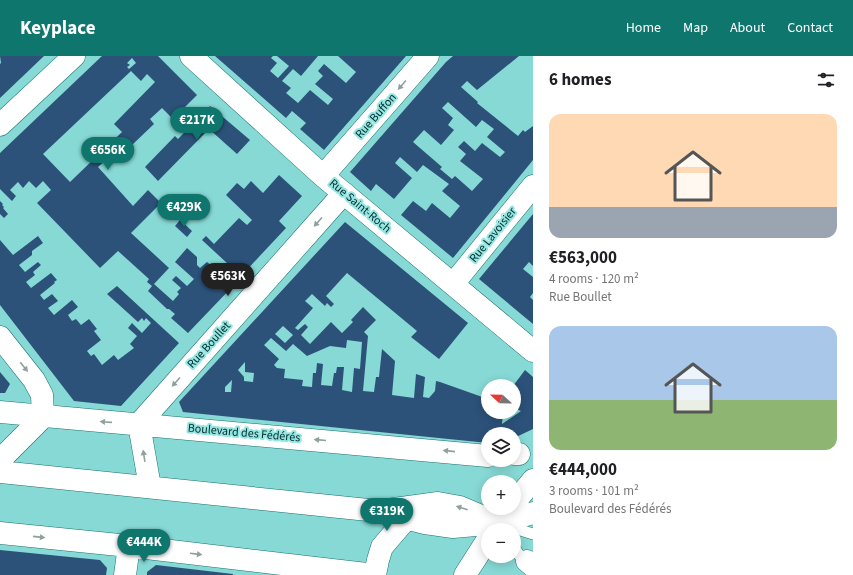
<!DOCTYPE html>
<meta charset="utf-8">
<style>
:root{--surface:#fff;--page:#f2f2f2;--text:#202124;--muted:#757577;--accent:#0f766e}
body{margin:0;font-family:"Source Sans 3",sans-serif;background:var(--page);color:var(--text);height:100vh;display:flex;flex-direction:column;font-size:15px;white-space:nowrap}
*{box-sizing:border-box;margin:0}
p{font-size:13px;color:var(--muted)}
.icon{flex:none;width:22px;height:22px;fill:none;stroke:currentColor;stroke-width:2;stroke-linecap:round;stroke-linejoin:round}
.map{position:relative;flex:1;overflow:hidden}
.details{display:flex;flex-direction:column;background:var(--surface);width:320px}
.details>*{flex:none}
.needle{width:26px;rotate:292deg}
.buttons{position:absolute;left:481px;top:323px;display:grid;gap:8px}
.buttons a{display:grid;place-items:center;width:40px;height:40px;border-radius:50%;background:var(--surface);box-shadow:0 2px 10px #0003;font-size:20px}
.price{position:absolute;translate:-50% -34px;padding:0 9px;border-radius:14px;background:var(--accent);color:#fff;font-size:13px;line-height:26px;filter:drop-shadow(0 1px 2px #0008)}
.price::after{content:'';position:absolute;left:50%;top:24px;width:12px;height:9px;margin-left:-6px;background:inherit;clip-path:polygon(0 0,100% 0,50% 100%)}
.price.selected{background:#222;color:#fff}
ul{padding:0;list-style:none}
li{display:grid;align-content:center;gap:8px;height:212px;padding:0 16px}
li span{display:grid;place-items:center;height:124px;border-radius:12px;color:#555}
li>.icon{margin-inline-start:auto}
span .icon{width:72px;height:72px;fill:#fffc;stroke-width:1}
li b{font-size:17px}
h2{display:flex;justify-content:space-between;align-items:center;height:48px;padding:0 16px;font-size:17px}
header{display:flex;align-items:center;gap:24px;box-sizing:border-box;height:56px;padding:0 20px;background:var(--accent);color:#fff}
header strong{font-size:19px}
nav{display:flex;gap:22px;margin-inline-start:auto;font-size:14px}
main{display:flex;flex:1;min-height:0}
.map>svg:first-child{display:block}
.building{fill:#2c527a;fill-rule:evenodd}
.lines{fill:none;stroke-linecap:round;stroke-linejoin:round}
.lane-casing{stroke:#177370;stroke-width:12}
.street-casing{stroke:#177370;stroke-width:23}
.secondary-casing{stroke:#177370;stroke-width:23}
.lane{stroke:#fff;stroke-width:11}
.street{stroke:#fff;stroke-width:22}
.secondary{stroke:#fff;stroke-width:22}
.oneway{fill:#8fa09f}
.labels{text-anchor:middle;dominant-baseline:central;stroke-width:4;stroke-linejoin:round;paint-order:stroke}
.street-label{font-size:12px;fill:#062b2a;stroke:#94e6e2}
</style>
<header>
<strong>Keyplace</strong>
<nav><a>Home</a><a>Map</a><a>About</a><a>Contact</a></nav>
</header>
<main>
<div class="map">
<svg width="533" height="519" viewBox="0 0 533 519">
<rect width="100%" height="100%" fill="#87d9d5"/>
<path class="building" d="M 0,0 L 44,0 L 0,42 L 0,8 L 1,7 Z
M 102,0 L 158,0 L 197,39 L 173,63 L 162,52 L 150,63 L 154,68 L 111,109 L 106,104 L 98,111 L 133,150 L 148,134 L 161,147 L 131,177 L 169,212 L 154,228 L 173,245 L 179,238 L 177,236 L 181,232 L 172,224 L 176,220 L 187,230 L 194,223 L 175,206 L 187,192 L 197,201 L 197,209 L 200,212 L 207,206 L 225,221 L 224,222 L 233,230 L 188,277 L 171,262 L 175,258 L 169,253 L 167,253 L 148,235 L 152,230 L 147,226 L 149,223 L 118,195 L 100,212 L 37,147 L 51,134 L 43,125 L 36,132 L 29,125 L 23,132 L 18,126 L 10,134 L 16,140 L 12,145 L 0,133 L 0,97 ZM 132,2 L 136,7 L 129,13 L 127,11 L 130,9 L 127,7 ZM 131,15 L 141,25 L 147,18 L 155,26 L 114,68 L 122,76 L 70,126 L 43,98 Z
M 215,0 L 273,0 L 271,2 L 277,7 L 270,15 L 278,22 L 289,10 L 277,0 L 318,0 L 301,20 L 293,13 L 282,25 L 291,32 L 286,37 L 298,47 L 310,34 L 328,49 L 333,43 L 315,28 L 323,20 L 318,15 L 324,8 L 346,27 L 356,16 L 338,0 L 406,0 L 324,94 L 300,73 L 306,67 L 292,55 L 286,62 Z
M 453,0 L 519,0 L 477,34 L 467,25 L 461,31 L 478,46 L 477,47 L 518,80 L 523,74 L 525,76 L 533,70 L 533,104 L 453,202 L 401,159 L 413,145 L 426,155 L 432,147 L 450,162 L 460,150 L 442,135 L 449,128 L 423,109 L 417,116 L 400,101 L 395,107 L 412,122 L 394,143 L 376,128 L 371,135 L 350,116 L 446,6 ZM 448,46 L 476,71 L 482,64 L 494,73 L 487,81 L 505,96 L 500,101 L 482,87 L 475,95 L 464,85 L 458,91 L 466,98 L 460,105 L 483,123 L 472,135 L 455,120 L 452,123 L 440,113 L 442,111 L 413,86 L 424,74 L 441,89 L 454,74 L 448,69 L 453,62 L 442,52 Z
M 210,50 L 250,84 L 237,98 L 209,73 L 158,125 L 145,111 L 175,80 L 178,83 Z
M 279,119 L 302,140 L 279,165 L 286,172 L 241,220 L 202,184 L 206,180 L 214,188 L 239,162 L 247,169 L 252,164 L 226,139 L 237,127 L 244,133 L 251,125 L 263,137 Z
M 0,145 L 3,148 L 2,149 L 4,151 L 3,152 L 8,158 L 4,162 L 0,158 Z
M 533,158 L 533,210 L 529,206 L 523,213 L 533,221 L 533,237 L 530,241 L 533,244 L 533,268 L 479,223 Z
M 180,164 L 192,175 L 187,181 L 175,170 Z
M 345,166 L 468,267 L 439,303 L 411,281 L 417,275 L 347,217 L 326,240 L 334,248 L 331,251 L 327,247 L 325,250 L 312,238 L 305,245 L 313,252 L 295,272 L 298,274 L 305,268 L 308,271 L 301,279 L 310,288 L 331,266 L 342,277 L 353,266 L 351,264 L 363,251 L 376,264 L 364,276 L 368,280 L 363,335 L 374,336 L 376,321 L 379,321 L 382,293 L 395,305 L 392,339 L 414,342 L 416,318 L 425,321 L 423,341 L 429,342 L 435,335 L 436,325 L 440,326 L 488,343 L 488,356 L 499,358 L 499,356 L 503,356 L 502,368 L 521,355 L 514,352 L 514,330 L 513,330 L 525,314 L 533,321 L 533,373 L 514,382 L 514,378 L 488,378 L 488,387 L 183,356 L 179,346 ZM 283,270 L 293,279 L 285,287 L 275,278 ZM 271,282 L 286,295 L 293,288 L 307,300 L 330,290 L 346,292 L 347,284 L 362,286 L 360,313 L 354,312 L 352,336 L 342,334 L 344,311 L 337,311 L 336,317 L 334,317 L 332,330 L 321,329 L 323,308 L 317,307 L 316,317 L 313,317 L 312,331 L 302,330 L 303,324 L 284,322 L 285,313 L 277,312 L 274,309 L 279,303 L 264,289 ZM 245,306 L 245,316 L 254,317 L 253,326 L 244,325 L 244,321 L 238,314 ZM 232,324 L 231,336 L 225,336 L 225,331 Z
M 38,180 L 43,187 L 32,195 L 32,199 L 19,209 L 25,216 L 38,206 L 41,209 L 33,216 L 35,219 L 26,226 L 31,232 L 51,217 L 57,224 L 54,226 L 55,227 L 40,239 L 44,244 L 52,238 L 58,245 L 48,252 L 54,259 L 72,244 L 78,251 L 68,259 L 72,265 L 76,263 L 81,269 L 89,263 L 97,273 L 94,275 L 101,284 L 87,295 L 91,300 L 94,298 L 102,309 L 114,299 L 118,304 L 134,292 L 130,288 L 137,280 L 128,272 L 132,267 L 142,277 L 151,267 L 146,262 L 144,265 L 142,262 L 138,266 L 107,238 L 117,230 L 179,287 L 121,350 L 74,345 L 0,249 L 0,184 L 13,199 Z
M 0,316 L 10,328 L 5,337 L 0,337 Z
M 0,494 L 100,504 L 107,512 L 106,519 L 0,519 Z
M 156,509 L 233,518 L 233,519 L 147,519 L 147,516 Z"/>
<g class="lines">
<g class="lane-casing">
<path id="lane" d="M 502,468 L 533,478
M 514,491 L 519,499 L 527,505"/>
</g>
<g class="street-casing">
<path id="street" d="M 191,0 L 323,120 L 533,295
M 0,69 L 74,0
M 323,120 L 428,0
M 453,228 L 533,130
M 0,281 L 34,324 L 42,339 L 43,361 L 0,404
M 0,356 L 488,400
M 514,398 L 519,398
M 0,416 L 378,455 L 425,467 L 453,471 L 498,467
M 150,431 L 139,368 L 344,137
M 387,454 L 438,447 L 460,451 L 495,466
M 0,477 L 129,490 L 375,519 L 378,504 L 382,491 L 406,463
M 527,505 L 533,510
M 125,519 L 129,490"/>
</g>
<g class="secondary-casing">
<path id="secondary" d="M 514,447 L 533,424
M 498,467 L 533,457
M 465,519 L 488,483"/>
</g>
<use href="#lane" class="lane"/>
<use href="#street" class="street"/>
<use href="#secondary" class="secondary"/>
</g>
<defs><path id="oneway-solid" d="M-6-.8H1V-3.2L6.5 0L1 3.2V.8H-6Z"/></defs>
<g class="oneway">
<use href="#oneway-solid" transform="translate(402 29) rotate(131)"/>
<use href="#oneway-solid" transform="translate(318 166) rotate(132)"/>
<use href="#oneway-solid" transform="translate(24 311) rotate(52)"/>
<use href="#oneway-solid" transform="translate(176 326) rotate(132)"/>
<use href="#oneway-solid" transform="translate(106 366) rotate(-176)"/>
<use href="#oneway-solid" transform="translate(320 384) rotate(-175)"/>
<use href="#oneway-solid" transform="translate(449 395) rotate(-174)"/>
<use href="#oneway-solid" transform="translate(144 400) rotate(-99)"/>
<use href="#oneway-solid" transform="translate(462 452) rotate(-162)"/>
<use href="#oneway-solid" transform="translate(39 481) rotate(6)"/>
<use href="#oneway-solid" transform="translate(196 498) rotate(7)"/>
</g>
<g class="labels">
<g class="street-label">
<text transform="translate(376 60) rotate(-49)">Rue Buffon</text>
<text transform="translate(360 150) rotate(40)">Rue Saint-Roch</text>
<text transform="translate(493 179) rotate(-51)">Rue Lavoisier</text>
<text transform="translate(209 289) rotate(-48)">Rue Boullet</text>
<text transform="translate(244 377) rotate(5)">Boulevard des Fédérés</text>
</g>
</g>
</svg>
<div class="buttons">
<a><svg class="needle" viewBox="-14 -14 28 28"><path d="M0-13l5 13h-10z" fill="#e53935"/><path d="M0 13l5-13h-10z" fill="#757577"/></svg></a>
<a><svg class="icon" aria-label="layers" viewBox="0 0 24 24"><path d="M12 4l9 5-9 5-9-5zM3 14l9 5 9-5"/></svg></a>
<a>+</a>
<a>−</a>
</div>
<b class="price" style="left:197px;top:85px">€217K</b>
<b class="price" style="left:108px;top:115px">€656K</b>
<b class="price" style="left:184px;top:172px">€429K</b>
<b class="price selected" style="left:228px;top:241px">€563K</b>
<b class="price" style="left:387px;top:476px">€319K</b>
<b class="price" style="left:144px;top:507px">€444K</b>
</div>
<section class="details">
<h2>6 homes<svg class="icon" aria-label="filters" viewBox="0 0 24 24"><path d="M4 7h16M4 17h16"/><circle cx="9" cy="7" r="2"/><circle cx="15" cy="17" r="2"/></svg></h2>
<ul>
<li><span style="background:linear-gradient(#ffd9b3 75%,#9aa5b1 0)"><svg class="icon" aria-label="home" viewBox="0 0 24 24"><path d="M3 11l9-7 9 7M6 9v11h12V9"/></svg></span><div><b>€563,000</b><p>4 rooms · 120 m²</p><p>Rue Boullet</p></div></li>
<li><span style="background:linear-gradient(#a9c7e8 60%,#8fb573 0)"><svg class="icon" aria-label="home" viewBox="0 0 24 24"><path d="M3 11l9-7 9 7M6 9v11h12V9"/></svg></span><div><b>€444,000</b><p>3 rooms · 101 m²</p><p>Boulevard des Fédérés</p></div></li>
</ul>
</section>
</main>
